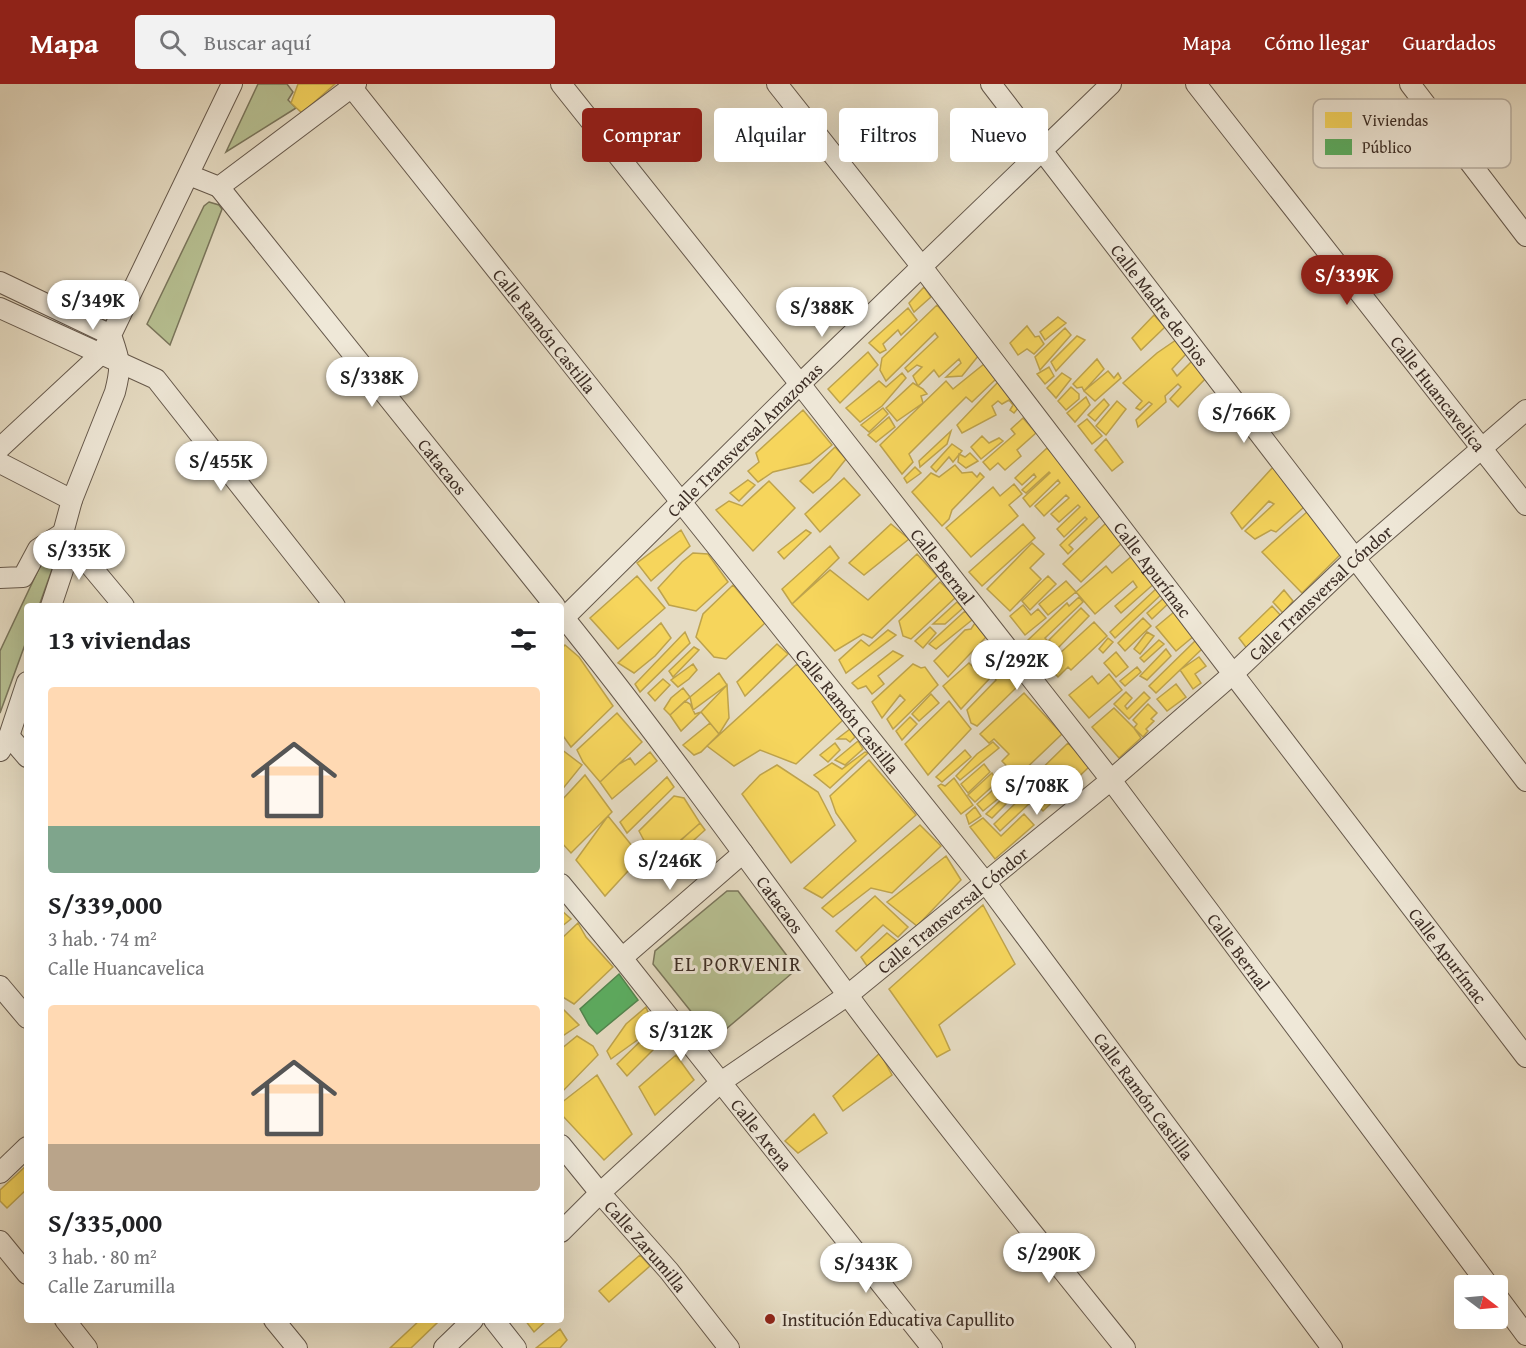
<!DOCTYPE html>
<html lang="es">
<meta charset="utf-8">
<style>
:root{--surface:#fff;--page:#f2f2f2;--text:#202124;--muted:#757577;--accent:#8f2418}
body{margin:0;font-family:"Gentium Book Plus",serif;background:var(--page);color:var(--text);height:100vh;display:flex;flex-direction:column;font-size:22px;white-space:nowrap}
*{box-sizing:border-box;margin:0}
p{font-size:20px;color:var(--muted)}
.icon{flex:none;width:33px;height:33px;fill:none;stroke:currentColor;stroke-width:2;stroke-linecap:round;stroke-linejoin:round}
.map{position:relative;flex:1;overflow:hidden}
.details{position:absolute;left:24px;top:519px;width:540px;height:720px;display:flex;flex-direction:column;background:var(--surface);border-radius:6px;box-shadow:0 6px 24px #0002}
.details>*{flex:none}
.hud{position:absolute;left:582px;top:24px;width:570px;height:54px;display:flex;gap:12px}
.needle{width:39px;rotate:106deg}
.fabs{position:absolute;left:1454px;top:1191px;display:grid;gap:12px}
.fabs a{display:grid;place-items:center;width:54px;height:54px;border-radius:6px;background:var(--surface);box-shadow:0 6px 24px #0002;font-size:30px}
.price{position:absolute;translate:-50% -51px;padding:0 14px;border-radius:21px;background:#fff;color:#222;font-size:20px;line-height:39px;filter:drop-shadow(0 2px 3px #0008)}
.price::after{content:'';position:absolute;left:50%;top:36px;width:18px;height:14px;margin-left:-9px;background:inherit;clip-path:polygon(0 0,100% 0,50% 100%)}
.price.current{background:var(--accent);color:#fff}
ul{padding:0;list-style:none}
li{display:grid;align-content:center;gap:12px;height:318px;padding:0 24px}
li span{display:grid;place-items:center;height:186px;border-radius:6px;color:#555}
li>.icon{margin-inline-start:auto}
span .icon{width:108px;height:108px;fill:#fffc;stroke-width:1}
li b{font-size:26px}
h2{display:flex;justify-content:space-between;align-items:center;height:72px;padding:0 24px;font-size:26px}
.pill{padding:0 21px;border-radius:6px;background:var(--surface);box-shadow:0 6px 24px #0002;font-size:21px;line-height:54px}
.pill.current{background:var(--accent);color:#fff}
header{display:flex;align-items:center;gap:36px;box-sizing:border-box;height:84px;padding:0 30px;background:var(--accent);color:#fff}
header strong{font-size:28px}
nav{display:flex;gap:33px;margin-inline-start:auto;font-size:21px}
.search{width:420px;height:54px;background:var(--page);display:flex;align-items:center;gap:15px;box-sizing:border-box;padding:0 21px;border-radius:6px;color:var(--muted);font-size:22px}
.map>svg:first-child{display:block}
.green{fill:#b7c092;stroke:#7a765c;stroke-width:1.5}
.homes{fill:#f6d55c;stroke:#bea34c;stroke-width:1.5}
.public{fill:#5aae61;stroke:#51874f;stroke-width:1.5}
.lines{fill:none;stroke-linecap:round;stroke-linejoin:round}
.street-casing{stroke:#66594c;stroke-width:22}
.street{stroke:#efe8d8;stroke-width:20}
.poi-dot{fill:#8f2418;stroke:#efe8d8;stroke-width:2}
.labels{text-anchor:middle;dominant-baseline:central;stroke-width:6;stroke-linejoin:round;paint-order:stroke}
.street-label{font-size:18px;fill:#3c2d25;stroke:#efe8d8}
.poi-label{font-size:18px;fill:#3c2d25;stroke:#efe8d8;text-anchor:start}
.neighbourhood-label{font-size:20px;letter-spacing:1.5px;fill:#3c2d25;stroke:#efe8d8}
.key{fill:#efe8d8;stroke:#b9b0a2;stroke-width:1.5}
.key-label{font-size:16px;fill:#3c2d25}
</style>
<header>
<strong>Mapa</strong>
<div class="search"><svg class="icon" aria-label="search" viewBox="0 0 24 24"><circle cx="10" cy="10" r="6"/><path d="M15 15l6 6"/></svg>Buscar aquí</div>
<nav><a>Mapa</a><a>Cómo llegar</a><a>Guardados</a></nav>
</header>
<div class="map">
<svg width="1526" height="1264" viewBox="0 0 1526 1264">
<rect width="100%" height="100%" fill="#e6dcc3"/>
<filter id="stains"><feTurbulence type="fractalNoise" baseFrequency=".00333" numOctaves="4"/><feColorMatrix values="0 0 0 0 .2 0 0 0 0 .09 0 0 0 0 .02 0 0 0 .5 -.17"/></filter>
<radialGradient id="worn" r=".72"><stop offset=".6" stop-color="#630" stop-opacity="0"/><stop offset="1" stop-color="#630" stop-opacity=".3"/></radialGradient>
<path class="green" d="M 258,0 L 287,0 L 293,8 L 288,16 L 296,24 L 226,68 Z
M 209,118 L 219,121 L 222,125 L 170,261 L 147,240 L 204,122 Z
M 43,476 L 54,480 L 39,522 L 27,522 L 27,555 L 0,629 L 0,567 Z
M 727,807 L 738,807 L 797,885 L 719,951 L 709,950 L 653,880 L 655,867 Z"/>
<path class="homes" d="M 298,0 L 335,0 L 302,29 L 291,19 Z
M 924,203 L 931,213 L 914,228 L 909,219 Z
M 937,221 L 979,271 L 962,292 L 946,293 L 961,279 L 959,275 L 939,293 L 934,286 L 918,302 L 913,292 L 922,283 L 917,281 L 908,288 L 905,284 L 938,253 L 935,249 L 886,297 L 880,286 L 882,274 Z
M 908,224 L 917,236 L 901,251 L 898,246 L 883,260 L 886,266 L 880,269 L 869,259 Z
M 1154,231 L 1165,243 L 1141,266 L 1132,254 Z
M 1058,233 L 1066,239 L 1045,256 L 1040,248 Z
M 1027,242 L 1035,253 L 1039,252 L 1044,260 L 1034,270 L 1027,265 L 1018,271 L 1010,259 Z
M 1065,244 L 1071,251 L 1040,286 L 1035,273 Z
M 1077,252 L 1085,256 L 1056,287 L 1051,278 Z
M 1176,256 L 1186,270 L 1172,285 L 1177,292 L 1192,277 L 1207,293 L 1178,323 L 1170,315 L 1181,303 L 1178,300 L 1165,312 L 1166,318 L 1138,343 L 1136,336 L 1152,320 L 1149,318 L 1140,326 L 1136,324 L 1142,317 L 1123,299 L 1157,269 Z
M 868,268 L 878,281 L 840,319 L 828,305 Z
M 1097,275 L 1104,285 L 1084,307 L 1082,303 L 1077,304 L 1073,300 Z
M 984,280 L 996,295 L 972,318 L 966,313 L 909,370 L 913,378 L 902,390 L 880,361 L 946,297 L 953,305 Z
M 1049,283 L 1054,292 L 1045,300 L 1037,290 Z
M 1108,287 L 1114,294 L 1118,289 L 1121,294 L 1095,317 L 1084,307 Z
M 902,289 L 906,294 L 882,322 L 860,338 L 846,324 L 879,297 L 886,303 Z
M 1062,289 L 1071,295 L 1056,314 L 1047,304 Z
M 1000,296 L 1019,323 L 1014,329 L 1010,326 L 1013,321 L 1009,316 L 1002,320 L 998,317 L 992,322 L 996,331 L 962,349 L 957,341 Z
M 913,299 L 923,305 L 927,310 L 921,312 L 923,319 L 897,337 L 886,324 Z
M 1071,303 L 1079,310 L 1079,315 L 1066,326 L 1058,317 Z
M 1086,313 L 1090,321 L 1075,338 L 1067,329 Z
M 1104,315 L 1109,321 L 1095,337 L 1088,331 Z
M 1117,317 L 1126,325 L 1106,351 L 1096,342 Z
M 883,324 L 888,330 L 869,348 L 861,341 Z
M 803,326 L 832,361 L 810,379 L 773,388 L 758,398 L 748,387 L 759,378 L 756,369 Z
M 889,333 L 895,343 L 876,358 L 868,351 Z
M 1023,334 L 1036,349 L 1017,366 L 1021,372 L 1005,386 L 998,379 L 990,386 L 983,378 L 1015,350 L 1011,345 Z
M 1087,335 L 1102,352 L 1092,360 L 1078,342 Z
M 951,347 L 947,360 L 920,383 L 919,377 Z
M 982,352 L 989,359 L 999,354 L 1003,357 L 981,375 L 971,363 Z
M 1106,355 L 1123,378 L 1112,387 L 1095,366 Z
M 952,360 L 962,367 L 953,378 L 949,373 L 936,388 L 931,383 Z
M 835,363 L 846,375 L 830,395 L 813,409 L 800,397 Z
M 1047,364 L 1105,427 L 1069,461 L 1073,465 L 1068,470 L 1060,461 L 1087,435 L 1085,433 L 1064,453 L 1057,445 L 1080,423 L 1078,421 L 1059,438 L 1051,430 L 1069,414 L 1066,411 L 1044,432 L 1035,422 L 1060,399 L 1058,396 L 1030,423 L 1023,414 L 1050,389 L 1049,388 L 1026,409 L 1022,406 L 1036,393 L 1034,390 L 1022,401 L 1015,394 Z
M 970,369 L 978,377 L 966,384 L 958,378 L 959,370 L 965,373 Z
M 955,381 L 962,389 L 972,388 L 977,393 L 980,389 L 984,393 L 952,426 L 949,435 L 942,442 L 912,408 L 931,389 L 939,393 Z
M 1274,382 L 1304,423 L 1276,448 L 1271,446 L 1255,455 L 1245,447 L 1274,420 L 1269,417 L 1242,445 L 1231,429 Z
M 915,383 L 921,389 L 907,399 L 904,394 Z
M 844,394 L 860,411 L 820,448 L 805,430 Z
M 748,396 L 755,401 L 739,417 L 730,409 Z
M 769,397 L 795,424 L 753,467 L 716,426 L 729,417 L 742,422 Z
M 1014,400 L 1022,410 L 1009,421 L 1018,432 L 971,473 L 946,444 L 993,403 L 1000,412 Z
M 1308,427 L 1341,470 L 1302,509 L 1262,468 Z
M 1106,439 L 1124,457 L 1081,498 L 1063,480 Z
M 891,440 L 909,455 L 864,491 L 849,479 Z
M 1023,440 L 1035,454 L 982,502 L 969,488 Z
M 681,446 L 690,462 L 651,497 L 637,479 Z
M 806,446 L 811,449 L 784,475 L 778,468 Z
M 1032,459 L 1044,470 L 1030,484 L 1041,495 L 1010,527 L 987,505 Z
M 830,462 L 839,474 L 792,520 L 782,505 Z
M 693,469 L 708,470 L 728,498 L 696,527 L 669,521 L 658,504 L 682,478 Z
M 917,470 L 937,492 L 872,554 L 863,550 L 835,567 L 792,520 L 830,486 L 868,516 Z
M 1133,471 L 1156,498 L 1121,529 L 1115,522 L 1137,503 L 1133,497 L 1095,530 L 1076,508 L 1106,482 L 1112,489 Z
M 637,492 L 665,524 L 618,565 L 590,534 Z
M 1048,492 L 1056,500 L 1030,526 L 1022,517 Z
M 1066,497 L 1076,508 L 1048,531 L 1039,520 Z
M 940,498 L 956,513 L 911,555 L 903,552 L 899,537 Z
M 733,501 L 765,539 L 726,575 L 714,573 L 696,553 L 703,530 Z
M 1159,502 L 1164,508 L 1115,554 L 1110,548 Z
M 1284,506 L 1293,517 L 1283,529 L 1273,518 Z
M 1166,512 L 1171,517 L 1152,535 L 1147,529 Z
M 1079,513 L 1083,518 L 1045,554 L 1056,566 L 1046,575 L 1028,556 L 1067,519 L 1069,522 Z
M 957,518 L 963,524 L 945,540 L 933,540 Z
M 1023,521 L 1031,531 L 1038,525 L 1046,534 L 1025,551 L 1010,532 Z
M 1272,522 L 1283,534 L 1248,566 L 1239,554 Z
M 1081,524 L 1089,532 L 1058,564 L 1049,556 Z
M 965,527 L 972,536 L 936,565 L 929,560 Z
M 1174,528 L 1194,552 L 1176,567 L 1156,543 Z
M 1143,534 L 1151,542 L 1125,567 L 1118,559 Z
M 1094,538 L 1107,552 L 1071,586 L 1068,583 L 1058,593 L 1047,581 Z
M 661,539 L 671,554 L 655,572 L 634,589 L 618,579 Z
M 975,539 L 986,553 L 948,593 L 934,577 L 965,546 L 971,545 Z
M 930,543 L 936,549 L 923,564 L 915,557 Z
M 888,546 L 896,551 L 846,589 L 839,576 L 861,556 L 869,562 Z
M 685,548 L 690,559 L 640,608 L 635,600 Z
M 1147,548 L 1154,552 L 1140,570 L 1134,565 Z
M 1108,554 L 1113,558 L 1103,569 L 1099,565 Z
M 1159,556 L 1164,560 L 1144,578 L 1140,574 Z
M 1196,556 L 1203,564 L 1156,609 L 1149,602 Z
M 987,559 L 995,567 L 981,585 L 973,575 Z
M 777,560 L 788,570 L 745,612 L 737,598 Z
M 565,561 L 579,573 L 613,622 L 571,663 L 561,649 L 561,565 Z
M 694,563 L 699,566 L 673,593 L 669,587 Z
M 1166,565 L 1171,572 L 1147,596 L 1140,592 Z
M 893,567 L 903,572 L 878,592 L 884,600 L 872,610 L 866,602 L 858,605 L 852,599 Z
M 1116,568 L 1128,583 L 1116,593 L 1104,579 Z
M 1000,571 L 1021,599 L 977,642 L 971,639 L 967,626 L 996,596 L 990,583 Z
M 1199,573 L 1206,582 L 1195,590 L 1201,599 L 1193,605 L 1180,586 Z
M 969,579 L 979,589 L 988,585 L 991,593 L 961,625 L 943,602 Z
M 693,580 L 697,586 L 689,595 L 678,603 L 671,596 Z
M 797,580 L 844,635 L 796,680 L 760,666 L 734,682 L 707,662 Z
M 913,580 L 921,584 L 925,583 L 938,601 L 893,645 L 887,635 L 905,616 L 900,611 L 882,634 L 872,618 Z
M 1137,583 L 1141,588 L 1125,602 L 1120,597 Z
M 719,589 L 727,601 L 693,626 L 690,613 Z
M 1109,590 L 1122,606 L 1089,634 L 1069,611 L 1092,592 L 1098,600 Z
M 663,595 L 670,601 L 655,617 L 648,609 Z
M 1176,600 L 1186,613 L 1167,627 L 1157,615 Z
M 727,601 L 729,634 L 719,650 L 701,628 Z
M 683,604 L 690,613 L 670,631 L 664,625 L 671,614 Z
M 1126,608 L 1132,614 L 1125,622 L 1127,625 L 1144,608 L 1150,614 L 1129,635 L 1114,620 Z
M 1024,609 L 1062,650 L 1017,693 L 1002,677 L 1009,670 L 994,655 L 989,659 L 980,650 Z
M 931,610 L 939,619 L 919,637 L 912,630 Z
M 685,617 L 690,620 L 695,630 L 701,628 L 681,647 L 670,631 Z
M 949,617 L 971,645 L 928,691 L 905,660 Z
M 1148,620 L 1157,629 L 1151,635 L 1154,637 L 1146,645 L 1148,647 L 1143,653 L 1134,644 L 1137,640 L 1133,636 Z
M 1114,624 L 1134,644 L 1141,654 L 1119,674 L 1092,643 Z
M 617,629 L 642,658 L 600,698 L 583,678 L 577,666 Z
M 910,633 L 917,640 L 902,656 L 896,647 Z
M 710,639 L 719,650 L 701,668 L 694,671 L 683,661 Z
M 850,645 L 855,653 L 850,658 L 846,655 L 837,655 Z
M 858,657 L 863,665 L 845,681 L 835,676 Z
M 993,658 L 999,664 L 960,696 L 956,692 L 977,670 Z
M 835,659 L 840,666 L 828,678 L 820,671 Z
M 1068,659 L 1090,682 L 1043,727 L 1021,705 Z
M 561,665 L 582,681 L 561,707 Z
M 965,666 L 971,673 L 942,698 L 936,693 Z
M 650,668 L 657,677 L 612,715 L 600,698 L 619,680 L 630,674 L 635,681 Z
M 865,668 L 868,669 L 830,704 L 814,691 L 832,679 L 842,685 Z
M 869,676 L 916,731 L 822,814 L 804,804 L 856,757 L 836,729 L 830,712 Z
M 984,680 L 990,688 L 968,709 L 961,700 Z
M 777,681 L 818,708 L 835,741 L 791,779 L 742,710 L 760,691 Z
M 992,689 L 997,698 L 975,718 L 968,711 Z
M 585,691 L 612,728 L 571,769 L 561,758 L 561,717 Z
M 1010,691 L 1013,693 L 1011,704 L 983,727 L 977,720 Z
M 667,693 L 674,703 L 627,749 L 620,738 Z
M 954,694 L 973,721 L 961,730 L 938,702 L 941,700 L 945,702 Z
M 1024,711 L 1031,718 L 1000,747 L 994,740 Z
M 674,712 L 684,714 L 700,739 L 652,782 L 649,766 L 639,747 Z
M 1001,716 L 1007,719 L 992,734 L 986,730 Z
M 975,723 L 981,732 L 969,740 L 966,731 Z
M 1024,730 L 1034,741 L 995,775 L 970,743 L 983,734 L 1001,752 Z
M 608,732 L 641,773 L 605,812 L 576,776 Z
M 700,739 L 705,746 L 672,776 L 666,769 Z
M 920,741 L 941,762 L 892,809 L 871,804 L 833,833 L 822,824 Z
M 946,772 L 961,796 L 917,842 L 887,818 Z
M 875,812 L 908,843 L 898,853 L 883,841 L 856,867 L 836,847 Z
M 983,821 L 1015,880 L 939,941 L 950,966 L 937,973 L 889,905 Z
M 561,826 L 571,835 L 561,843 Z
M 578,839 L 586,853 L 613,883 L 574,920 L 561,912 L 561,855 Z
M 887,849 L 897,857 L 867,882 L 861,873 Z
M 561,923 L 579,941 L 561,953 Z
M 646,923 L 654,944 L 611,975 L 607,967 L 626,940 Z
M 654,944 L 664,955 L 627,992 L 617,980 Z
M 577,952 L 593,962 L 598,971 L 561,1009 L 561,965 Z
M 880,969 L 892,991 L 843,1027 L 833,1012 Z
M 676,971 L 694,996 L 655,1031 L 639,1003 Z
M 597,991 L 632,1050 L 604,1076 L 561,1030 L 561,1019 Z
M 814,1030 L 827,1049 L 798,1069 L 785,1057 Z
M 27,1081 L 27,1105 L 7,1124 L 0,1117 L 0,1106 Z
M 640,1171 L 650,1182 L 609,1218 L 599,1207 Z
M 420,1236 L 438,1238 L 411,1264 L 390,1264 Z
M 525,1236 L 546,1236 L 546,1237 L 534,1248 Z
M 560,1245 L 567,1256 L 560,1264 L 536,1264 Z"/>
<path class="public" d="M 619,890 L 638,916 L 597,950 L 589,941 L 580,925 Z"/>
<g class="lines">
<g class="street-casing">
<g id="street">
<path id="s1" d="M 349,0 L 681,418 L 985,798 L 1332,1264"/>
<path id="s2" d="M 561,0 L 800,300 L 1111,696 L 1489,1202"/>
<path id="s3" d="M 777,0 L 922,183 L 1526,973"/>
<path id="s4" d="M 991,0 L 1526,697"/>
<path id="s5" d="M 1196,0 L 1526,421"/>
<path d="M 1410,0 L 1526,152"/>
<path d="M 189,91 L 219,103 L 356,0"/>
<path id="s6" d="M 219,103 L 555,522"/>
<path d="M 0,198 L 111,251 L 101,270 L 0,364"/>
<path d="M 0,224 L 156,295 L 335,522"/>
<path d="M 0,379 L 72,416"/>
<path d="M 0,494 L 23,493 L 38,465 L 63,449 L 124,522"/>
<path d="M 51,522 L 63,486 L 63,449 L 72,416 L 115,308 C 122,281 120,277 111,251 L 232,0"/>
<path id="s7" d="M 561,530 C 660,653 752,782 846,909 C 936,1030 1031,1147 1125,1264"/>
<path id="s8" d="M 561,537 L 800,300 L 1111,0"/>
<path d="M 9,652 L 27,673"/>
<path d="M 0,667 L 9,652 L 27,598"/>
<path id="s9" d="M 561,800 L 622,874 L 932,1264"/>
<path d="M 622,874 L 743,769"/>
<path d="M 0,902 L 27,934"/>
<path id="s10" d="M 561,1061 L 600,1109 L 669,1187 L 729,1264"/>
<path d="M 0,1089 L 27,1063"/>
<path id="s11" d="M 561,1148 L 600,1109 L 721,998 L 848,911 L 1111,696 L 1234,589 L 1355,474 L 1526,326"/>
<path d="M 0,1157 L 27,1190"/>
<path d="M 1497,1212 L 1526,1251"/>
<path d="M 65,1236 L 87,1264"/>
<path d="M 274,1236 L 297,1264"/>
<path d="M 494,1236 L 516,1264"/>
<path d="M 444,1264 L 473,1236"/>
</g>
</g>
<use href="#street" class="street"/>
</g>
<circle class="poi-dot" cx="770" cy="1235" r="6"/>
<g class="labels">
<g class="street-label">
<text stroke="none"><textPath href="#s4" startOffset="278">Calle Madre de Dios</textPath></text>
<text stroke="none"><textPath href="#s1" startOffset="315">Calle Ramón Castilla</textPath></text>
<text stroke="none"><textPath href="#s5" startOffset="393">Calle Huancavelica</textPath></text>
<text stroke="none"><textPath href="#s8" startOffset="258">Calle Transversal Amazonas</textPath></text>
<text stroke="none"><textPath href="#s6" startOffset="358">Catacaos</textPath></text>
<text stroke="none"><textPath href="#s2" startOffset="615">Calle Bernal</textPath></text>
<text stroke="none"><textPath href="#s3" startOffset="614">Calle Apurímac</textPath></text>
<text stroke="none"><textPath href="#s11" startOffset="994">Calle Transversal Cóndor</textPath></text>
<text stroke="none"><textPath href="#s1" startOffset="801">Calle Ramón Castilla</textPath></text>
<text stroke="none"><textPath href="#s7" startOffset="364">Catacaos</textPath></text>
<text stroke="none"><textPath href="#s11" startOffset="508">Calle Transversal Cóndor</textPath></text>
<text stroke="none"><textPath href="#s2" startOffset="1101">Calle Bernal</textPath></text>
<text stroke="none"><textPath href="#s3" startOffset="1100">Calle Apurímac</textPath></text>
<text stroke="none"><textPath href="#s1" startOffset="1287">Calle Ramón Castilla</textPath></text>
<text stroke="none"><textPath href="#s9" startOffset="321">Calle Arena</textPath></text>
<text stroke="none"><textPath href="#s10" startOffset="132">Calle Zarumilla</textPath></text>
</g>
<g class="poi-label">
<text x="782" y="1235">Institución Educativa Capullito</text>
</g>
<g class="neighbourhood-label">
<text x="738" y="879">EL PORVENIR</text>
</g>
</g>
<rect x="1313" y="15" width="198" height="69" rx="9" class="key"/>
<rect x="1325" y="28" width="27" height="16" fill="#f6d55c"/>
<rect x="1325" y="55" width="27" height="16" fill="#5aae61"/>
<g class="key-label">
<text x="1362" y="42">Viviendas</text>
<text x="1362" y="69">Público</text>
</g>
<rect width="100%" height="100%" filter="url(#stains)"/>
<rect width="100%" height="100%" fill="url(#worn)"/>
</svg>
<div class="fabs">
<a><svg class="needle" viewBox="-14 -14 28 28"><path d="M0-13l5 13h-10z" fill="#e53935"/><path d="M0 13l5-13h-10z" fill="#757577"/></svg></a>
</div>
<b class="price current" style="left:1347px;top:222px">S/339K</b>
<b class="price" style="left:93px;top:247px">S/349K</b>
<b class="price" style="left:822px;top:254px">S/388K</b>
<b class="price" style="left:372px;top:324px">S/338K</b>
<b class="price" style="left:1244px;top:360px">S/766K</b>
<b class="price" style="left:221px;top:408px">S/455K</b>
<b class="price" style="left:79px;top:497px">S/335K</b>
<b class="price" style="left:1017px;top:607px">S/292K</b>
<b class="price" style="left:1037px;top:732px">S/708K</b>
<b class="price" style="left:670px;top:807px">S/246K</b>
<b class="price" style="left:681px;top:978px">S/312K</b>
<b class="price" style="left:1049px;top:1200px">S/290K</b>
<b class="price" style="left:866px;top:1210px">S/343K</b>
<div class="hud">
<a class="pill current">Comprar</a>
<a class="pill">Alquilar</a>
<a class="pill">Filtros</a>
<a class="pill">Nuevo</a>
</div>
<section class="details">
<h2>13 viviendas<svg class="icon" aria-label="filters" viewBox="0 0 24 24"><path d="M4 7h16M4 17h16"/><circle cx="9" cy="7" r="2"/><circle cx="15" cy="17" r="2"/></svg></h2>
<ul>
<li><span style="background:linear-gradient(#ffd9b3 75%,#7fa58c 0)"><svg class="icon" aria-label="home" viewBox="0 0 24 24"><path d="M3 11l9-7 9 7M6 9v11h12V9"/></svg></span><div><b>S/339,000</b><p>3 hab. · 74 m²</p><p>Calle Huancavelica</p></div></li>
<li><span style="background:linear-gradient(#ffd9b3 75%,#b9a48a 0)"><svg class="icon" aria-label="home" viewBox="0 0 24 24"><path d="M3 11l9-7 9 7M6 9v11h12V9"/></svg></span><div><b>S/335,000</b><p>3 hab. · 80 m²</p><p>Calle Zarumilla</p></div></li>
</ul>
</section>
</div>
